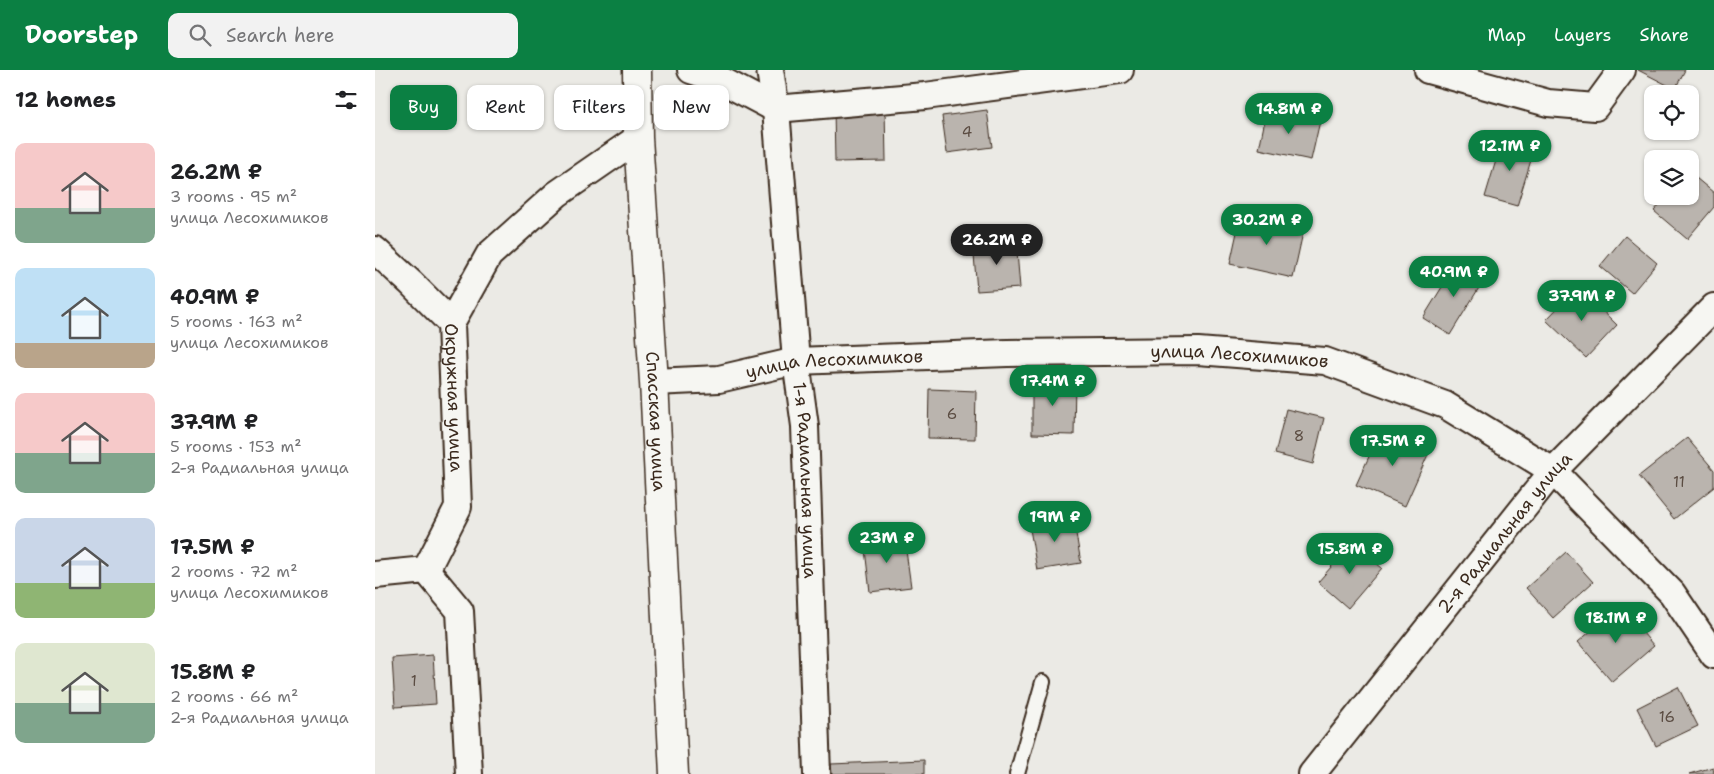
<!DOCTYPE html>
<meta charset="utf-8">
<style>
:root{--surface:#fff;--page:#f2f2f2;--text:#202124;--muted:#757577;--accent:#0b8043}
body{margin:0;font-family:"Shantell Sans",sans-serif;background:var(--page);color:var(--text);height:100vh;display:flex;flex-direction:column;font-size:19px;white-space:nowrap}
*{box-sizing:border-box;margin:0}
p{font-size:16px;color:var(--muted)}
.icon{flex:none;width:28px;height:28px;fill:none;stroke:currentColor;stroke-width:2;stroke-linecap:round;stroke-linejoin:round}
.map{position:relative;flex:1;overflow:hidden}
.details{display:flex;flex-direction:column;background:var(--surface);width:375px}
.details>*{flex:none}
.hud{position:absolute;left:15px;top:15px;width:475px;height:45px;display:flex;gap:10px}
.tools{position:absolute;left:1269px;top:15px;display:grid;gap:10px}
.tools a{display:grid;place-items:center;width:55px;height:55px;border-radius:10px;background:var(--surface);box-shadow:0 1px 4px #0004;font-size:25px}
.price{position:absolute;translate:-50% -42px;padding:0 11px;border-radius:18px;background:var(--accent);color:#fff;font-size:16px;line-height:32px;filter:drop-shadow(0 1px 2px #0008)}
.price::after{content:'';position:absolute;left:50%;top:30px;width:15px;height:11px;margin-left:-8px;background:inherit;clip-path:polygon(0 0,100% 0,50% 100%)}
.price.current{background:#222;color:#fff}
ul{padding:0;list-style:none}
li{display:flex;align-items:center;gap:15px;height:125px;padding:0 15px}
li span{display:grid;place-items:center;flex:none;width:140px;height:100px;border-radius:10px;color:#555}
li>.icon{margin-inline-start:auto}
span .icon{width:60px;height:60px;fill:#fffc;stroke-width:1}
li b{font-size:21px}
h2{display:flex;justify-content:space-between;align-items:center;height:60px;padding:0 15px;font-size:21px}
.pill{padding:0 18px;border-radius:10px;background:var(--surface);box-shadow:0 1px 4px #0004;font-size:18px;line-height:45px}
.pill.current{background:var(--accent);color:#fff}
header{display:flex;align-items:center;gap:30px;box-sizing:border-box;height:70px;padding:0 25px;background:var(--accent);color:#fff}
header strong{font-size:24px}
nav{display:flex;gap:28px;margin-inline-start:auto;font-size:18px}
.search{width:350px;height:45px;background:var(--page);display:flex;align-items:center;gap:12px;box-sizing:border-box;padding:0 18px;border-radius:10px;color:var(--muted);font-size:19px}
main{display:flex;flex:1;min-height:0}
.map>svg:first-child{display:block}
.building{fill:#bab4ae;stroke:#3b2a1e}
.lines{fill:none;stroke-linecap:round;stroke-linejoin:round}
.service-casing{stroke:#3b2a1e;stroke-width:18}
.minor-casing{stroke:#3b2a1e;stroke-width:30}
.tertiary-casing{stroke:#3b2a1e;stroke-width:31}
.service{stroke:#f6f6f2;stroke-width:14}
.minor{stroke:#f6f6f2;stroke-width:26}
.tertiary{stroke:#f6f6f2;stroke-width:28}
.labels{text-anchor:middle;dominant-baseline:central;stroke-width:4;stroke-linejoin:round;paint-order:stroke}
.number-label{font-size:15px;fill:#5b4c42}
.street-label{font-size:18px;fill:#3b2a1e;stroke:#f6f6f2}
</style>
<header>
<strong>Doorstep</strong>
<div class="search"><svg class="icon" aria-label="search" viewBox="0 0 24 24"><circle cx="10" cy="10" r="6"/><path d="M15 15l6 6"/></svg>Search here</div>
<nav><a>Map</a><a>Layers</a><a>Share</a></nav>
</header>
<main>
<section class="details">
<h2>12 homes<svg class="icon" aria-label="filters" viewBox="0 0 24 24"><path d="M4 7h16M4 17h16"/><circle cx="9" cy="7" r="2"/><circle cx="15" cy="17" r="2"/></svg></h2>
<ul>
<li><span style="background:linear-gradient(#f6c9c9 65%,#7fa58c 0)"><svg class="icon" aria-label="home" viewBox="0 0 24 24"><path d="M3 11l9-7 9 7M6 9v11h12V9"/></svg></span><div><b>26.2M ₽</b><p>3 rooms · 95 m²</p><p>улица Лесохимиков</p></div></li>
<li><span style="background:linear-gradient(#bfe0f5 75%,#b9a48a 0)"><svg class="icon" aria-label="home" viewBox="0 0 24 24"><path d="M3 11l9-7 9 7M6 9v11h12V9"/></svg></span><div><b>40.9M ₽</b><p>5 rooms · 163 m²</p><p>улица Лесохимиков</p></div></li>
<li><span style="background:linear-gradient(#f6c9c9 60%,#7fa58c 0)"><svg class="icon" aria-label="home" viewBox="0 0 24 24"><path d="M3 11l9-7 9 7M6 9v11h12V9"/></svg></span><div><b>37.9M ₽</b><p>5 rooms · 153 m²</p><p>2-я Радиальная улица</p></div></li>
<li><span style="background:linear-gradient(#c9d6e8 65%,#8fb573 0)"><svg class="icon" aria-label="home" viewBox="0 0 24 24"><path d="M3 11l9-7 9 7M6 9v11h12V9"/></svg></span><div><b>17.5M ₽</b><p>2 rooms · 72 m²</p><p>улица Лесохимиков</p></div></li>
<li><span style="background:linear-gradient(#dfe7d0 60%,#7fa58c 0)"><svg class="icon" aria-label="home" viewBox="0 0 24 24"><path d="M3 11l9-7 9 7M6 9v11h12V9"/></svg></span><div><b>15.8M ₽</b><p>2 rooms · 66 m²</p><p>2-я Радиальная улица</p></div></li>
</ul>
</section>
<div class="map">
<svg width="1339" height="704" viewBox="0 0 1339 704">
<rect width="100%" height="100%" fill="#ebeae5"/>
<filter id="ink" filterUnits="userSpaceOnUse"><feTurbulence type="fractalNoise" baseFrequency=".02" numOctaves="2"/><feDisplacementMap in="SourceGraphic" scale="10" xChannelSelector="R" yChannelSelector="G"/><feConvolveMatrix kernelMatrix="1 2 1 2 8 2 1 2 1" color-interpolation-filters="sRGB"/></filter>
<g filter="url(#ink)">
<path class="building" d="M 1263,0 L 1310,0 L 1300,19 Z
M 510,38 L 511,91 L 460,92 L 459,39 Z
M 612,40 L 617,77 L 572,83 L 567,46 Z
M 892,40 L 945,51 L 936,90 L 884,79 Z
M 1128,67 L 1160,77 L 1142,136 L 1110,127 Z
M 1315,103 L 1339,123 L 1339,137 L 1312,169 L 1279,141 L 1292,126 L 1315,126 Z
M 866,144 L 929,158 L 918,208 L 855,194 Z
M 1250,166 L 1282,193 L 1257,223 L 1225,196 Z
M 641,170 L 645,218 L 602,221 L 598,173 Z
M 1083,191 L 1110,208 L 1075,265 L 1048,248 Z
M 1203,217 L 1242,255 L 1211,288 L 1171,250 Z
M 657,310 L 700,311 L 699,365 L 657,364 Z
M 554,319 L 601,321 L 600,369 L 553,368 Z
M 911,339 L 949,348 L 938,394 L 900,384 Z
M 1007,358 L 1055,380 L 1030,436 L 981,415 Z
M 1312,368 L 1339,400 L 1339,417 L 1299,449 L 1264,406 Z
M 698,446 L 706,493 L 662,500 L 654,453 Z
M 529,466 L 536,517 L 495,522 L 489,471 Z
M 977,473 L 1007,498 L 973,538 L 943,512 Z
M 1191,482 L 1218,512 L 1178,548 L 1151,518 Z
M 1245,536 L 1279,576 L 1237,612 L 1203,572 Z
M 58,585 L 61,634 L 20,637 L 17,588 Z
M 1303,617 L 1323,656 L 1281,676 L 1262,638 Z
M 549,690 L 549,704 L 457,704 L 456,694 Z
M 1338,697 L 1339,704 L 1314,704 Z"/>
<g class="lines">
<g class="service-casing">
<path id="service" d="M 642,704 L 668,612"/>
</g>
<g class="minor-casing">
<g id="minor">
<path d="M 316,0 L 344,9 L 401,39 L 550,26 L 745,0"/>
<path id="s1" d="M 395,0 L 401,39 L 421,291 L 430,356 L 442,704"/>
<path d="M 1053,0 L 1173,33 L 1220,37 L 1247,0"/>
<path id="s2" d="M 0,180 L 36,213 L 76,253 L 83,437 L 51,500"/>
<path d="M 76,253 L 114,185 L 182,124 L 263,68"/>
<path id="s3" d="M 279,312 L 344,309 L 421,291 L 632,283 L 823,281 L 950,291 L 1070,335 L 1178,401 L 1297,523 L 1339,585"/>
<path d="M 0,505 L 51,500 L 85,541 L 94,704"/>
<path id="s4" d="M 937,704 L 1178,401 L 1339,237"/>
</g>
</g>
<g class="tertiary-casing">
<g id="tertiary">
<path id="s5" d="M 262,0 L 263,68 L 279,312 L 299,704"/>
</g>
</g>
<use href="#service" class="service"/>
<use href="#minor" class="minor"/>
<use href="#tertiary" class="tertiary"/>
</g>
</g>
<g class="labels">
<g class="number-label">
<text x="592" y="62">4</text>
<text x="577" y="344">6</text>
<text x="924" y="366">8</text>
<text x="1304" y="412">11</text>
<text x="39" y="611">1</text>
<text x="1292" y="647">16</text>
</g>
<g class="street-label">
<text stroke="none"><textPath href="#s3" startOffset="588">улица Лесохимиков</textPath></text>
<text stroke="none"><textPath href="#s3" startOffset="182">улица Лесохимиков</textPath></text>
<text stroke="none"><textPath href="#s2" startOffset="180">Окружная улица</textPath></text>
<text stroke="none"><textPath href="#s5" startOffset="352">Спасская улица</textPath></text>
<text stroke="none"><textPath href="#s1" startOffset="412">1-я Радиальная улица</textPath></text>
<text stroke="none"><textPath href="#s4" startOffset="309">2-я Радиальная улица</textPath></text>
</g>
</g>
</svg>
<div class="tools">
<a><svg class="icon" aria-label="locate" viewBox="0 0 24 24"><circle cx="12" cy="12" r="6"/><path d="M12 2v4M12 18v4M2 12h4M18 12h4"/></svg></a>
<a><svg class="icon" aria-label="layers" viewBox="0 0 24 24"><path d="M12 4l9 5-9 5-9-5zM3 14l9 5 9-5"/></svg></a>
</div>
<b class="price" style="left:914px;top:65px">14.8M ₽</b>
<b class="price" style="left:1135px;top:102px">12.1M ₽</b>
<b class="price" style="left:892px;top:176px">30.2M ₽</b>
<b class="price current" style="left:622px;top:196px">26.2M ₽</b>
<b class="price" style="left:1079px;top:228px">40.9M ₽</b>
<b class="price" style="left:1207px;top:252px">37.9M ₽</b>
<b class="price" style="left:678px;top:337px">17.4M ₽</b>
<b class="price" style="left:1018px;top:397px">17.5M ₽</b>
<b class="price" style="left:680px;top:473px">19M ₽</b>
<b class="price" style="left:512px;top:494px">23M ₽</b>
<b class="price" style="left:975px;top:505px">15.8M ₽</b>
<b class="price" style="left:1241px;top:574px">18.1M ₽</b>
<div class="hud">
<a class="pill current">Buy</a>
<a class="pill">Rent</a>
<a class="pill">Filters</a>
<a class="pill">New</a>
</div>
</div>
</main>
